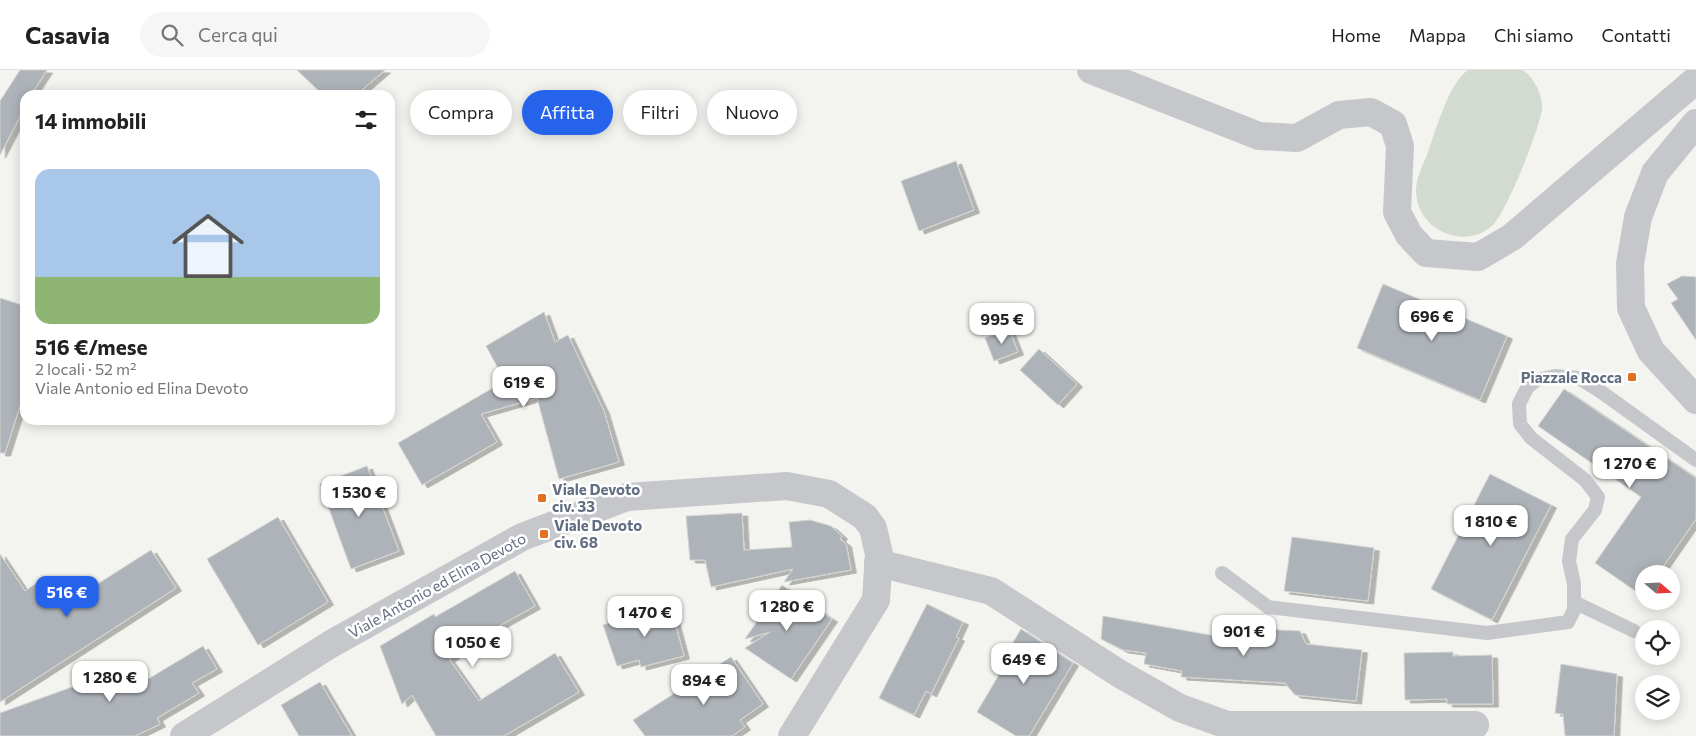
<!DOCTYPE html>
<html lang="it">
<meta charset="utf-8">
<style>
:root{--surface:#fff;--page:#f6f6f6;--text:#222;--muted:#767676;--line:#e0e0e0;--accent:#2563eb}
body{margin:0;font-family:Commissioner,sans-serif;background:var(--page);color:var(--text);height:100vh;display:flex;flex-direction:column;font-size:19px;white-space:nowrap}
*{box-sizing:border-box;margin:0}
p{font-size:16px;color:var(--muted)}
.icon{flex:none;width:28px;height:28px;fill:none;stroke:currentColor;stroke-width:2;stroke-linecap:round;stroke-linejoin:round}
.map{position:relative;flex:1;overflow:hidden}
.side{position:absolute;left:20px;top:20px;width:375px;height:335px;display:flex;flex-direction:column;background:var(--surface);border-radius:15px;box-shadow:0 2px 12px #0003}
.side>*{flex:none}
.top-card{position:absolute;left:410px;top:20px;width:475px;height:45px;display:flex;gap:10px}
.needle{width:32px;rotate:109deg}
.controls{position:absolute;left:1635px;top:495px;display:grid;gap:10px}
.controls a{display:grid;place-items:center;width:45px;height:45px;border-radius:50%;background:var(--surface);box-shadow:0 2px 12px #0003;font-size:25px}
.price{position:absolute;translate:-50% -42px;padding:0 11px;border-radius:10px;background:#fff;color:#222;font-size:16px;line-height:32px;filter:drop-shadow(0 1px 2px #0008)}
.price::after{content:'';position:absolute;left:50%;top:30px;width:15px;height:11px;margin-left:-8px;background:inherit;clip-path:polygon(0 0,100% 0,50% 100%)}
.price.current{background:var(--accent);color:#fff}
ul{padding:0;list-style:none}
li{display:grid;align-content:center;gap:10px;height:265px;padding:0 15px}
li span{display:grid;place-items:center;height:155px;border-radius:15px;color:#555}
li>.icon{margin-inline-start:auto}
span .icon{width:90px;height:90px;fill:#fffc;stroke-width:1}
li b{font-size:21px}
h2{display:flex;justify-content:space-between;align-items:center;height:60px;padding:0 15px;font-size:21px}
.chip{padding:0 18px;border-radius:22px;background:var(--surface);box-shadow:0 2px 12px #0003;font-size:18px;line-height:45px}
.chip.current{background:var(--accent);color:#fff}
header{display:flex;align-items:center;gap:30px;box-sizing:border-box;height:70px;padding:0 25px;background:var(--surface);border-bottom:1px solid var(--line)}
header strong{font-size:24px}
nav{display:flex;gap:28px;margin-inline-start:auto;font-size:18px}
.search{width:350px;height:45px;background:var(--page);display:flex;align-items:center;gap:12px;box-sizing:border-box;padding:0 18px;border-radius:28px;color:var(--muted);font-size:19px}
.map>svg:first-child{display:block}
.green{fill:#d3dbd0}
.building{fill:#aeb3b9;stroke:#d4d5d2;filter:url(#shadow)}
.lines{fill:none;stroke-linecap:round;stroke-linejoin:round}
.service{stroke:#c5c7cb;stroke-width:14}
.minor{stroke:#c5c7cb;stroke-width:28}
.tertiary{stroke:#c5c7cb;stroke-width:28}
.poi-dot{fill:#e36f20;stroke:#fff;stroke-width:2}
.labels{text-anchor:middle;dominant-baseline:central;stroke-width:5;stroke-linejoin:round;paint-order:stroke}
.poi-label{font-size:15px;font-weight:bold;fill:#626e81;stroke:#fff;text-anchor:start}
.street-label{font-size:15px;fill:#626e81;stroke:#fff}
</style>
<header>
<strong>Casavia</strong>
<div class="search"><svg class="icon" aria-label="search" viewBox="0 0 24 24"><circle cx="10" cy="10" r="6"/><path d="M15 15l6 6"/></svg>Cerca qui</div>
<nav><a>Home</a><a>Mappa</a><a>Chi siamo</a><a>Contatti</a></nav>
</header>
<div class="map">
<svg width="1696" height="666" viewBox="0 0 1696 666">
<defs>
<filter id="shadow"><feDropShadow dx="5.5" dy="3" stdDeviation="0" flood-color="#0004"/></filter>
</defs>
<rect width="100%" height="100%" fill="#f3f4ef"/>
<path class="green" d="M 1468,0 L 1523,0 C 1534,8 1543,25 1542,39 C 1540,58 1506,143 1493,155 C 1464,182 1416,159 1416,121 C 1416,109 1422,96 1427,85 C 1435,63 1449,12 1468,0 Z"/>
<path class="building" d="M 20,0 L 47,0 L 31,25 L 25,25 L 25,37 L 0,85 L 0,31 Z
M 297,0 L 385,0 L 356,25 L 323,25 Z
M 956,91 L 974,140 L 919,161 L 901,111 Z
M 1682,206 L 1696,207 L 1696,270 L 1671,233 L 1678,229 L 1667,214 Z
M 1383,214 L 1507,266 L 1480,330 L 1357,278 Z
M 0,228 L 25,236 L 25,320 L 5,383 L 0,383 Z
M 544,242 L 555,272 L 568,265 L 604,341 L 619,392 L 559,409 L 537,328 L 481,344 L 497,372 L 422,415 L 398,373 L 505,311 L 486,276 Z
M 1009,259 L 1018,282 L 994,291 L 985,268 Z
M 1039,279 L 1077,314 L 1058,335 L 1020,300 Z
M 1564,319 L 1696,408 L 1696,449 L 1658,504 L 1644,504 L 1644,527 L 1595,493 L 1641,427 L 1538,356 Z
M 367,396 L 399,481 L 351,499 L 320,414 Z
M 1490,404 L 1551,435 L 1492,550 L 1431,519 Z
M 742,443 L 744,480 L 792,477 L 789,452 L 810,450 L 831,456 L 842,466 L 840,469 L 846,474 L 851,500 L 784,512 L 793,499 L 711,517 L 705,490 L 690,490 L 686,446 Z
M 278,447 L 328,532 L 258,575 L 207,489 Z
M 1292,467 L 1374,478 L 1368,531 L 1284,521 Z
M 151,480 L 176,518 L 0,632 L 0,484 L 25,521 L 47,506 L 66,534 Z
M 515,501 L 535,536 L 452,582 L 454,586 L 449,589 L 479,631 L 555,583 L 579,622 L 504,666 L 436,666 L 412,625 L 402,634 L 380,576 L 434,544 L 435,547 Z
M 782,515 L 832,549 L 791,609 L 745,578 L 770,562 L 745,569 Z
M 670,534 L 684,586 L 641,597 L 639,590 L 617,596 L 603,555 Z
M 927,534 L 963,552 L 956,567 L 959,568 L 931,624 L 926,621 L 914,645 L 879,628 Z
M 1103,546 L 1238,570 L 1239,558 L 1300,561 L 1306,574 L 1362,580 L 1356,631 L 1295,625 L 1285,613 L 1181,607 L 1182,601 L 1144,594 L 1146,583 L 1123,580 L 1101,569 Z
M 1021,559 L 1073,593 L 1029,666 L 1016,666 L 977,642 L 1000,603 L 996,601 Z
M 203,576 L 217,599 L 192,613 L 199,623 L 157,648 L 160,654 L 135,666 L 0,666 L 0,643 L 136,594 L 140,614 Z
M 1453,582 L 1453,586 L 1492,585 L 1493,634 L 1447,634 L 1447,629 L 1405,630 L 1404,583 Z
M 731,587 L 763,634 L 740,650 L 745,657 L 732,666 L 645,666 L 633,650 Z
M 1561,594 L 1617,604 L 1614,666 L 1565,666 L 1563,644 L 1555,643 Z
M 320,612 L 352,666 L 299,666 L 281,635 Z"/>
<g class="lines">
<path class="service" d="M 1222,503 L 1268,537 L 1487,563 L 1568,552 L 1574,540 L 1574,514 L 1569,491 L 1572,469 L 1595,440 L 1598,427 L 1585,410 L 1531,368 L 1520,354 L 1519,334 L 1527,318 L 1536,310 L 1555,306 L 1579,308 L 1600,321 L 1696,390
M 1574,532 L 1634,561"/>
<path class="minor" d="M 1091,0 L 1259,66 L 1297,68 L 1339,45 L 1371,42 L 1393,54 L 1400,76 L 1397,142 L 1409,165 L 1426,183 L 1478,187 L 1512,167 L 1696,10
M 878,493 L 991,521 L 1120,604 L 1180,638 L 1227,655 L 1475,655"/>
<path class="tertiary" d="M 1696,53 L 1655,103 L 1638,147 L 1630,194 L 1631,238 L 1651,281 L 1696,330
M 184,666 L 331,574 L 522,467 L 627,427 L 787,416 L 829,424 L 865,447 L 873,458 L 879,484 L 876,530 L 792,666"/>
</g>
<g class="poi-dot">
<rect x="1627" y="302" width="10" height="10" rx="2.5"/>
<rect x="537" y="423" width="10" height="10" rx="2.5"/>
<rect x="539" y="459" width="10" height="10" rx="2.5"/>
</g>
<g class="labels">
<g class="poi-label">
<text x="1622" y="307" text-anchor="end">Piazzale Rocca</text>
<text x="552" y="419">Viale Devoto<tspan x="552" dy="17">civ. 33</tspan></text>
<text x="554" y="455">Viale Devoto<tspan x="554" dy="17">civ. 68</tspan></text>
</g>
<g class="street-label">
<text transform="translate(437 515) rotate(-29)">Viale Antonio ed Elina Devoto</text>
</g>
</g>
</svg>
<div class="controls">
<a><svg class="needle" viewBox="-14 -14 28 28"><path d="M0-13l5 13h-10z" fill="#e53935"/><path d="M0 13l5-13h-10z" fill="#767676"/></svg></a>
<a><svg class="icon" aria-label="locate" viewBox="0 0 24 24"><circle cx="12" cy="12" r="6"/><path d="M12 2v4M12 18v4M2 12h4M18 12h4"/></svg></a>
<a><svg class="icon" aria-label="layers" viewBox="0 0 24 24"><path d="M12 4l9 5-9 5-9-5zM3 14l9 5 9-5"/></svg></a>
</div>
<b class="price" style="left:1432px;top:272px">696 €</b>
<b class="price" style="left:1002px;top:275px">995 €</b>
<b class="price" style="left:524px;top:338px">619 €</b>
<b class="price" style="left:1630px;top:419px">1 270 €</b>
<b class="price" style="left:359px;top:448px">1 530 €</b>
<b class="price" style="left:1491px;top:477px">1 810 €</b>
<b class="price current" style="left:67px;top:548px">516 €</b>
<b class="price" style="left:787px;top:562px">1 280 €</b>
<b class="price" style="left:645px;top:568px">1 470 €</b>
<b class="price" style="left:1244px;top:587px">901 €</b>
<b class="price" style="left:473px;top:598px">1 050 €</b>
<b class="price" style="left:1024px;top:615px">649 €</b>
<b class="price" style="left:110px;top:633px">1 280 €</b>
<b class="price" style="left:704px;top:636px">894 €</b>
<div class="top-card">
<a class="chip">Compra</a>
<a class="chip current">Affitta</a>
<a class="chip">Filtri</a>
<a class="chip">Nuovo</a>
</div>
<section class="side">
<h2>14 immobili<svg class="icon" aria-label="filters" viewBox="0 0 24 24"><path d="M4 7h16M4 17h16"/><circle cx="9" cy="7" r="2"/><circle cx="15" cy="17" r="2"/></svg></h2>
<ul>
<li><span style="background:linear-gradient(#a9c7e8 70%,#8fb573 0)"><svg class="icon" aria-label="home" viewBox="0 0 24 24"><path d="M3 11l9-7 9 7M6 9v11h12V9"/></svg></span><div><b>516 €/mese</b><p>2 locali · 52 m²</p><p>Viale Antonio ed Elina Devoto</p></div></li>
</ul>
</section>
</div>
